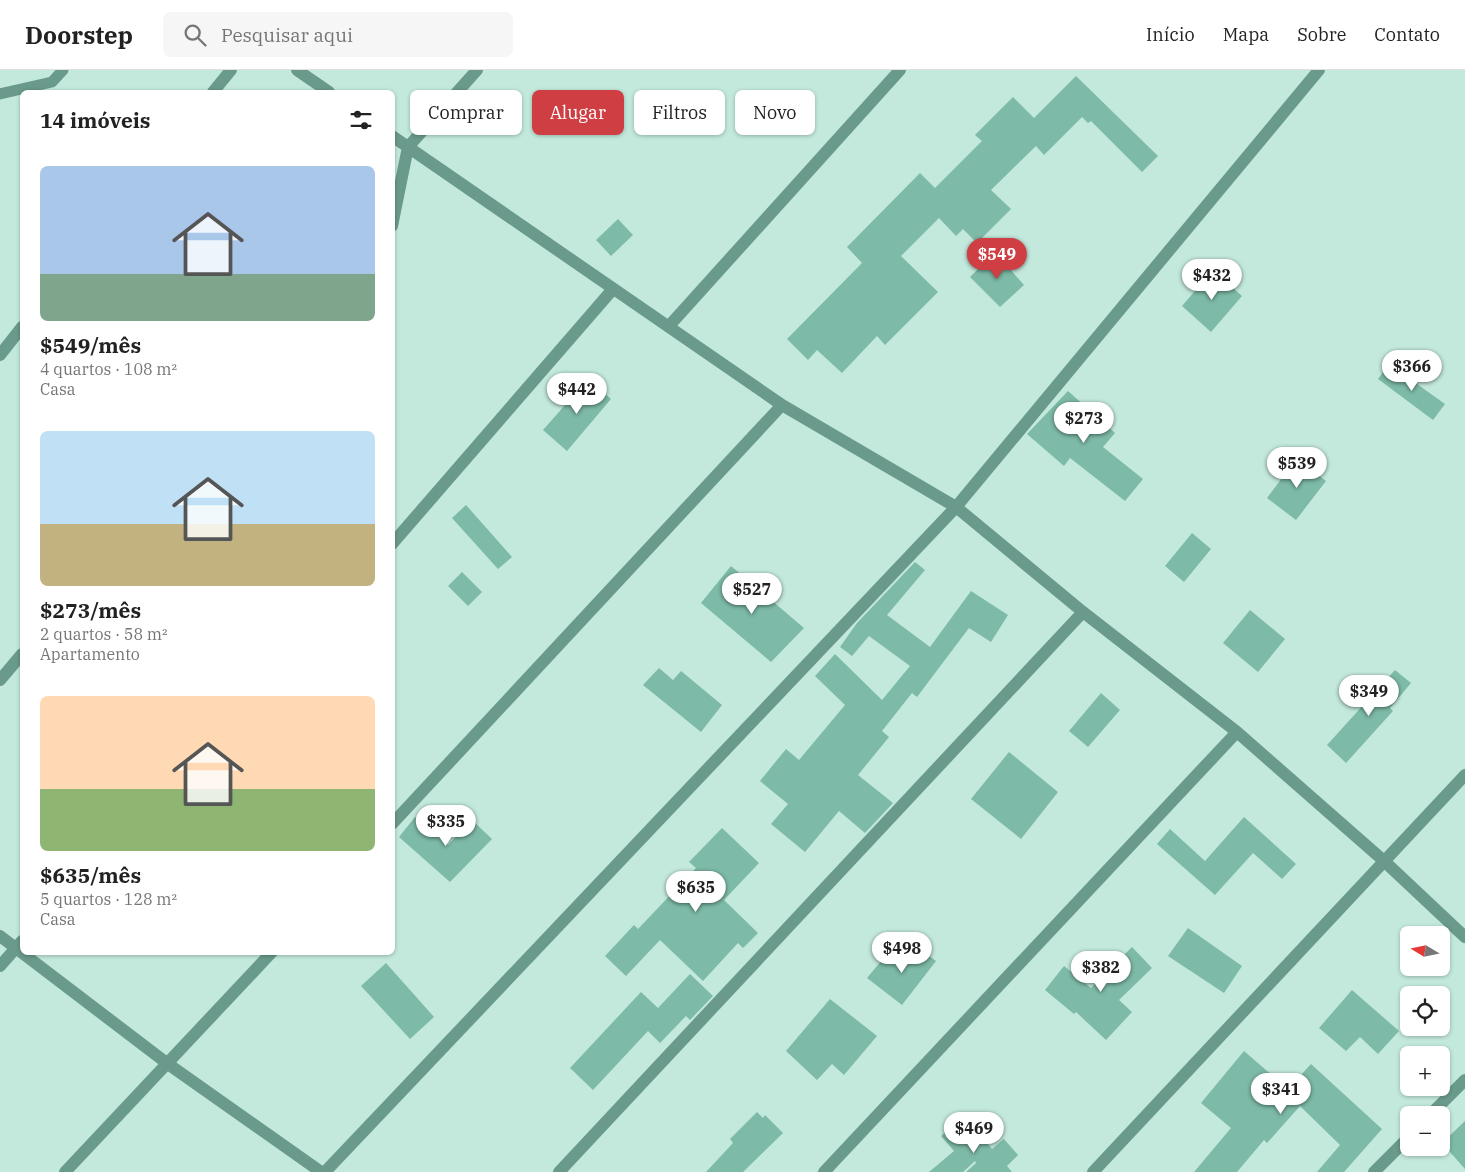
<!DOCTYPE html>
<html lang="pt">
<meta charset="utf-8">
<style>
:root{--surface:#fff;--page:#f6f6f6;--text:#222;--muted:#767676;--line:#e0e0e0;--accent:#ce3e43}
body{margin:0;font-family:"IBM Plex Serif",serif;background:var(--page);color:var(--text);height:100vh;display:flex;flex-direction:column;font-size:19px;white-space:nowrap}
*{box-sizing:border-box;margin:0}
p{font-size:16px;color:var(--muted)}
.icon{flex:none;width:28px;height:28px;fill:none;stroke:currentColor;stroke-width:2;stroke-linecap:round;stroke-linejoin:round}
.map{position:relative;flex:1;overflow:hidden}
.panel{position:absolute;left:20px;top:20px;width:375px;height:865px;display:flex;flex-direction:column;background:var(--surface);border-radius:8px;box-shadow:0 1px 4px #0004}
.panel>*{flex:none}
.hud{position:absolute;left:410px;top:20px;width:475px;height:45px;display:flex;gap:10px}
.needle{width:32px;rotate:280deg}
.buttons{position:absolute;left:1400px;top:856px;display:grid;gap:10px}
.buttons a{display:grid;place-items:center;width:50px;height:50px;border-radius:8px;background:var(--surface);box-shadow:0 1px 4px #0004;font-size:25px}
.price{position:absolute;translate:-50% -42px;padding:0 11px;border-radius:18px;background:#fff;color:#222;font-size:16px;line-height:32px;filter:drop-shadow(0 1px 2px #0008)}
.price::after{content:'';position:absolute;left:50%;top:30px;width:15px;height:11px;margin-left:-8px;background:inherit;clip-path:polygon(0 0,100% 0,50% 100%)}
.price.active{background:var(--accent);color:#fff}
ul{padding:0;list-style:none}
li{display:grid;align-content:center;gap:10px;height:265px;padding:0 20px}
li span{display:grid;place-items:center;height:155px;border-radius:8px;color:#555}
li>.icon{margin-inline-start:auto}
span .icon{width:90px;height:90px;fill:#fffc;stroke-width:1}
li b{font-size:21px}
h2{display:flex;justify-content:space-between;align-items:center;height:60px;padding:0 20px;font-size:21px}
.pill{padding:0 18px;border-radius:8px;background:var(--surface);box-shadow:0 1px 4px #0004;font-size:18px;line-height:45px}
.pill.active{background:var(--accent);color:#fff}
header{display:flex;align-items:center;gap:30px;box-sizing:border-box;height:70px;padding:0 25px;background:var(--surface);border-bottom:1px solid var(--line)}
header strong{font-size:24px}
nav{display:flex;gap:28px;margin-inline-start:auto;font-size:18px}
.search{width:350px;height:45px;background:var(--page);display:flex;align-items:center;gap:12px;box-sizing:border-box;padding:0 18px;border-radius:8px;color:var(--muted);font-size:19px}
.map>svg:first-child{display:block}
.building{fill:#7dbaa7}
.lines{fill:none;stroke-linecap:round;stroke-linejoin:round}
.lane{stroke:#699a8b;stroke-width:11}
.street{stroke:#699a8b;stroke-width:12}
</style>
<header>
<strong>Doorstep</strong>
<div class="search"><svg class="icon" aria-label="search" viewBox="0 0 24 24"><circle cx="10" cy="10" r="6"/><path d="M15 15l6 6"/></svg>Pesquisar aqui</div>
<nav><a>Início</a><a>Mapa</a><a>Sobre</a><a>Contato</a></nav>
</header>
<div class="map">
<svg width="1465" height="1102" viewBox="0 0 1465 1102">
<rect width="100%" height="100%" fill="#c3e9dc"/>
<path class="building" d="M 1076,6 L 1158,86 L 1142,102 L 1091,51 L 1088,53 L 1082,47 L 1044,85 L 1036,76 L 991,120 L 1011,139 L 977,173 L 963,159 L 956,166 L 939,148 L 901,186 L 938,222 L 885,275 L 877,266 L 842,303 L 817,280 L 808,290 L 787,269 L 862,193 L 847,177 L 920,103 L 935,118 L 982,71 L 975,65 L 1013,27 L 1034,48 Z
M 618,149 L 633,165 L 611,186 L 596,170 Z
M 995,182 L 1024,215 L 1000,237 L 970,207 Z
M 1213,200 L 1242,226 L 1211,262 L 1182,236 Z
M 1389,294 L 1445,334 L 1433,350 L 1378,309 Z
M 588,309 L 611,329 L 567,381 L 543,360 Z
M 1068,321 L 1115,363 L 1103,377 L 1143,409 L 1125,431 L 1070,388 L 1064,396 L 1027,364 Z
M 1297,388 L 1326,411 L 1296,450 L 1267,428 Z
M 466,435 L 512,487 L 498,499 L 452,448 Z
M 1192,463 L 1211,479 L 1184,512 L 1165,496 Z
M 915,492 L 925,500 L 887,545 L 930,577 L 971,521 L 1008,545 L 991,572 L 969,558 L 917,627 L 912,623 L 882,661 L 889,667 L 858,705 L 893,733 L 865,763 L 839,741 L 805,782 L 771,754 L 788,734 L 760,711 L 786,679 L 799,690 L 845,635 L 815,606 L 835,584 L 882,630 L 910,596 L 869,566 L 852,586 L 840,577 L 857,553 Z
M 731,496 L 804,558 L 771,592 L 701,533 Z
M 462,502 L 482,522 L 468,536 L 448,516 Z
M 1250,540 L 1285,569 L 1258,602 L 1223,573 Z
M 659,598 L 673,610 L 681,601 L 722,635 L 701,662 L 643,615 Z
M 1395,600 L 1411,613 L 1390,638 L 1393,641 L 1346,693 L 1327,675 Z
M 1101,623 L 1120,640 L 1088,677 L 1069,661 Z
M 1009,682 L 1058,722 L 1021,769 L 971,729 Z
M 415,747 L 448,775 L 472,750 L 492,769 L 450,812 L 399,767 Z
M 1244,747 L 1296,794 L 1282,809 L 1253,783 L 1215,825 L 1157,774 L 1170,759 L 1205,791 Z
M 722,758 L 759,793 L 724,830 L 758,863 L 743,878 L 738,873 L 703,911 L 660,870 L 626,906 L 605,886 L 634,855 L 638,859 L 696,798 L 689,792 Z
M 1188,858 L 1242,896 L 1224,923 L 1168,886 Z
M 916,876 L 936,891 L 902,935 L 867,908 L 887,884 L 901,895 Z
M 1132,877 L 1152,898 L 1119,930 L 1132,942 L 1106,970 L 1076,942 L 1074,944 L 1045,920 L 1064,896 L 1091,918 Z
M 386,893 L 434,947 L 410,969 L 361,916 Z
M 690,904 L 713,926 L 690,950 L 686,946 L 660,973 L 648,961 L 593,1020 L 570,998 L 641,922 L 658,938 Z
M 1352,920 L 1399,961 L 1378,984 L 1360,967 L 1346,981 L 1319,958 Z
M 830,929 L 877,966 L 844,1005 L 832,994 L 817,1010 L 786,981 Z
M 1244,981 L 1288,1019 L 1311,994 L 1382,1059 L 1344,1102 L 1317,1102 L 1340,1075 L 1300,1036 L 1267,1073 L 1264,1070 L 1237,1102 L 1194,1102 L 1231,1058 L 1201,1033 Z
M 757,1042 L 763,1048 L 765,1045 L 783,1063 L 743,1102 L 706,1102 L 733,1073 L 730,1069 Z
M 1465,1051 L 1465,1099 L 1442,1073 Z
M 956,1053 L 968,1067 L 976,1060 L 992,1079 L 1004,1069 L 1018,1085 L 1007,1096 L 1012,1102 L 966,1102 L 976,1093 L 975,1091 L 963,1102 L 929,1102 L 954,1081 L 941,1066 Z"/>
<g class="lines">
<path class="lane" d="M 0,24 L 52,12 L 63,0"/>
<path class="street" d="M 297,0 L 329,22
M 213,22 L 231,0
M 392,66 L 782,335 L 956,437 L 1083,542 L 1237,662 L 1384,791 L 1465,867
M 392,156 L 408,77 L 477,0
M 669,256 L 900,0
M 0,285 L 22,257
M 392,474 L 613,219
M 0,610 L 22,584
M 392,754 L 782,335
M 0,866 L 168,994 L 321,1102
M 0,896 L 22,871
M 1430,1045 L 1465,1010
M 65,1102 L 272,882
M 325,1102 L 956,437 L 1319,0
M 559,1102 L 1083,542
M 824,1102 L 1237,662
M 1093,1102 L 1465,705
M 1374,1102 L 1409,1067"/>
</g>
</svg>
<div class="buttons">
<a><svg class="needle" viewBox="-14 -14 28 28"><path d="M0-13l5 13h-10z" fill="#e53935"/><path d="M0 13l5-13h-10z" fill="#767676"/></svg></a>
<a><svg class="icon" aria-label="locate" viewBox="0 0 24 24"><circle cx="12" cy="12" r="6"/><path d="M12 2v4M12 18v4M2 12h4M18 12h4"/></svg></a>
<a>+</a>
<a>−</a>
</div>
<b class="price active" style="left:997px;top:210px">$549</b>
<b class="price" style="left:1212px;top:231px">$432</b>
<b class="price" style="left:1412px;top:322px">$366</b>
<b class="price" style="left:577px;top:345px">$442</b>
<b class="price" style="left:1084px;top:374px">$273</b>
<b class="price" style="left:1297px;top:419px">$539</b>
<b class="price" style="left:752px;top:545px">$527</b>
<b class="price" style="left:1369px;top:647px">$349</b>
<b class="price" style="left:446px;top:777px">$335</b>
<b class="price" style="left:696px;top:843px">$635</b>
<b class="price" style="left:902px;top:904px">$498</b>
<b class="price" style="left:1101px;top:923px">$382</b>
<b class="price" style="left:1281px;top:1045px">$341</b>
<b class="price" style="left:974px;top:1084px">$469</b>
<div class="hud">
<a class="pill">Comprar</a>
<a class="pill active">Alugar</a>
<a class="pill">Filtros</a>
<a class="pill">Novo</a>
</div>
<section class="panel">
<h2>14 imóveis<svg class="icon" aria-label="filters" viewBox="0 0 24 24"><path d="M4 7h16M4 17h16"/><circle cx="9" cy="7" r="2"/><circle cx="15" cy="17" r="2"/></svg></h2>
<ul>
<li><span style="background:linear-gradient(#a9c7e8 70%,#7fa58c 0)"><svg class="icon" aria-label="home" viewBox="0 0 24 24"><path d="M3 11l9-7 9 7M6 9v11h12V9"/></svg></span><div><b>$549/mês</b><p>4 quartos · 108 m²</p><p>Casa</p></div></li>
<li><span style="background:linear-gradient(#bfe0f5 60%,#c2b280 0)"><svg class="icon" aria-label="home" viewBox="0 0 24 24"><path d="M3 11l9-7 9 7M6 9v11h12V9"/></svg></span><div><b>$273/mês</b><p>2 quartos · 58 m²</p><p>Apartamento</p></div></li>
<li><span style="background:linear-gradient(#ffd9b3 60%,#8fb573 0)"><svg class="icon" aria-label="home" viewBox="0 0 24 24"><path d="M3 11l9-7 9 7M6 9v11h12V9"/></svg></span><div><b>$635/mês</b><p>5 quartos · 128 m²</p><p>Casa</p></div></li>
</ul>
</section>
</div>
